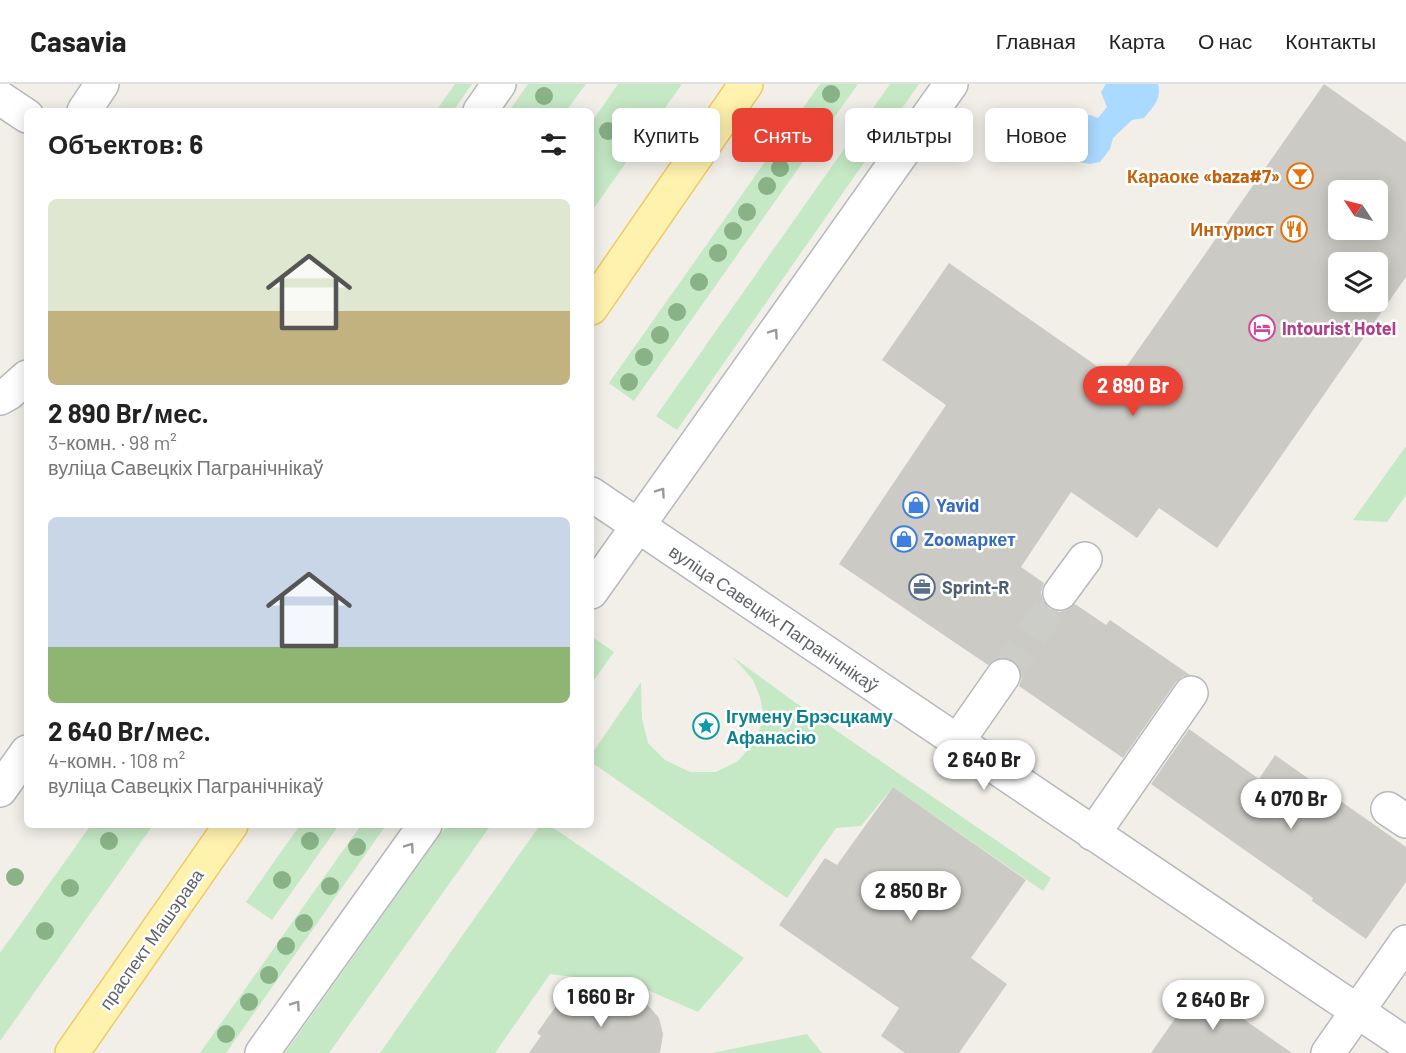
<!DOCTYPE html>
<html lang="ru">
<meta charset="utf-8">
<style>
:root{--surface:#fff;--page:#f2f2f2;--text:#222;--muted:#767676;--line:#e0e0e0;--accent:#ea4335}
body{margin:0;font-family:Barlow,sans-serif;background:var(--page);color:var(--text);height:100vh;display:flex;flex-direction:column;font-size:22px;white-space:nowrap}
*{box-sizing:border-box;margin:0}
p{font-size:20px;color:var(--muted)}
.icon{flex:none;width:33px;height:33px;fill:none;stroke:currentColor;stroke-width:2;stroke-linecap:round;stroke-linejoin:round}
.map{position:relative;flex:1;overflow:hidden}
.drawer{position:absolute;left:24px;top:24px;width:570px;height:720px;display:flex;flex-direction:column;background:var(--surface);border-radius:9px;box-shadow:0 3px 15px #0003}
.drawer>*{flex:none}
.hud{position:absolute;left:612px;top:24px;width:570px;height:54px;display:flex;gap:12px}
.needle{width:39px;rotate:305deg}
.fabs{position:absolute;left:1328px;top:96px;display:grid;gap:12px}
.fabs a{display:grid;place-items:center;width:60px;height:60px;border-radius:9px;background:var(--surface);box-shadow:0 3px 15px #0003;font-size:30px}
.price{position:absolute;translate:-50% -51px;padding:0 14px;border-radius:21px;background:#fff;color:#222;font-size:20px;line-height:39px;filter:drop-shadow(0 2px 3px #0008)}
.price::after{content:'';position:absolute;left:50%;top:36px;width:18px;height:14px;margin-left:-9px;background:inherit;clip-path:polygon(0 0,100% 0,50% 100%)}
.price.on{background:var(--accent);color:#fff}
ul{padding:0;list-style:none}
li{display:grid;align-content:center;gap:12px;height:318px;padding:0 24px}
li span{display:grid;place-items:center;height:186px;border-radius:9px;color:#555}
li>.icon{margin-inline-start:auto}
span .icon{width:108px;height:108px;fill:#fffc;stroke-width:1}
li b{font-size:26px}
h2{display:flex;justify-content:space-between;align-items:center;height:72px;padding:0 24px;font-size:26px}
.chip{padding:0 21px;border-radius:9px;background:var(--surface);box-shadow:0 3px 15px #0003;font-size:21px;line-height:54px}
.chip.on{background:var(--accent);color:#fff}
header{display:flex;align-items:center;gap:36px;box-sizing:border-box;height:84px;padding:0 30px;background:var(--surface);border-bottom:2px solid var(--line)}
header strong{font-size:28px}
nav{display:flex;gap:33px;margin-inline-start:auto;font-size:21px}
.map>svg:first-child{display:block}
.green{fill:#c5e8c5}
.water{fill:#aadaff}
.building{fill:#cccac5;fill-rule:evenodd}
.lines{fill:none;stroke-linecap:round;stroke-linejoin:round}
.minor-tunnel{stroke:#ccccc8;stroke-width:33;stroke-dasharray:33 16;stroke-linecap:butt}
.minor-casing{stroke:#b5b8bc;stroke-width:36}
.major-casing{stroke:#f2c960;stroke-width:36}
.minor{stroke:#fff;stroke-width:33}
.major{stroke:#fff2af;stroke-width:33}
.tree{fill:#89b387}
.oneway{stroke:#979a9d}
.labels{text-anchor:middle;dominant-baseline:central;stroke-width:5;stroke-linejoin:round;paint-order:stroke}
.food-label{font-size:18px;font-weight:bold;fill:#c56008;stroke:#fff;text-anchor:end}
.hotel-label{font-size:18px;font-weight:bold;fill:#b23c85;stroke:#fff;text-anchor:start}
.shop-label{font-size:18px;font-weight:bold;fill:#366cbe;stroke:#fff;text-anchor:start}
.service-label{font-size:18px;font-weight:bold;fill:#4e5e75;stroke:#fff;text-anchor:start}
.street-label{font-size:18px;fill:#5f6368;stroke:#fff}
.culture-label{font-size:18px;font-weight:bold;fill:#0d838f;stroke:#fff;text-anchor:start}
</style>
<header>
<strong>Casavia</strong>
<nav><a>Главная</a><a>Карта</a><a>О нас</a><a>Контакты</a></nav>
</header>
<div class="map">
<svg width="1406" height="969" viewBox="0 0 1406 969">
<rect width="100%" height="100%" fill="#f1efe8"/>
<path class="green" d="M 455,0 L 472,0 L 453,27 L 436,27 Z
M 528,0 L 586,0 L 566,27 L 509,27 Z
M 618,0 L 682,0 L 591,128 L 591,39 Z
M 820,0 L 858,0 L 634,317 L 609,299 Z
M 890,0 L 919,0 L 677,346 L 656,332 Z
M 1406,362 L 1406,411 L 1387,438 L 1353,436 Z
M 591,552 L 614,568 L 591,600 Z
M 733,573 L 793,617 L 1051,794 L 1043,807 L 893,703 L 861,742 L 836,744 L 787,814 L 591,678 L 591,671 L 641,598 L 642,635 L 648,659 L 665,676 L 690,688 L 716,688 L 738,677 L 755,657 L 764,633 L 760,613 L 753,596 Z
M 91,741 L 153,741 L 0,957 L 0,869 Z
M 300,741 L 339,741 L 272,836 L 246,818 Z
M 361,741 L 386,741 L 226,969 L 200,969 Z
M 447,741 L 491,741 L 329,969 L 285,969 Z
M 540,741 L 549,741 L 744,874 L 698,928 L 636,901 L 550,890 L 495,969 L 380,969 Z
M 807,950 L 822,969 L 712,969 Z"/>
<path class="water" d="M 1106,0 L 1158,0 C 1162,15 1153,23 1144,34 L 1132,36 L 1113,54 L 1110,65 L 1100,78 L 1090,80 L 1073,77 L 1060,64 L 1063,45 L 1074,32 L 1090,31 L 1098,34 L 1107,23 L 1101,8 Z"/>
<path class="building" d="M 1324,0 L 1406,58 L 1406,193 L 1217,464 L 1159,424 L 1137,454 L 1071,408 L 1021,483 L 1044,499 L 1041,508 L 1043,516 L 1049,524 L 1059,528 L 1067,526 L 1075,520 L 1106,541 L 1110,536 L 1190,591 L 1183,592 L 1176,598 L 1123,674 L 1019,602 L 1022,594 L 1020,585 L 1013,576 L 1004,573 L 996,575 L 988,581 L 839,480 L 946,321 L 882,276 L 949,179 L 1117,296 ZM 1338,106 L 1377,106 L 1377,146 L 1338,146 ZM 1338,178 L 1377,178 L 1377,218 L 1338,218 Z
M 1189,645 L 1259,695 L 1275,671 L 1406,763 L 1406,798 L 1366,855 L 1312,817 L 1313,814 L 1151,700 Z
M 893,703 L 1026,796 L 971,874 L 1007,900 L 959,969 L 905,969 L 881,952 L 899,924 L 779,841 L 825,774 L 837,781 Z
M 1197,903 L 1239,932 L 1292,969 L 1151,969 Z
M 563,912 L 578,923 L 612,912 L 629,913 L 647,920 L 659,934 L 663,950 L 660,969 L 529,969 L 541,952 L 537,949 Z"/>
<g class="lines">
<path class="minor-tunnel" d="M 1003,592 L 1060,509"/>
<g class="minor-casing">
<path id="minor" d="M 0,14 L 27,32
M 84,27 L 102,0
M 480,27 L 499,0
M 0,314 L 9,309 L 27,293
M 591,410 L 1406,960
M 591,508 L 951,0
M 1060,509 L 1085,475
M 957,658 L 1003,592
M 0,706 L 27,668
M 1388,725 L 1406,737
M 1093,750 L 1191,609
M 262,969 L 425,741
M 1328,969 L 1406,858"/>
</g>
<g class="major-casing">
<path id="major" d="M 591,224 L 746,0
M 72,969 L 231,741"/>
</g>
<use href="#minor" class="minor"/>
<use href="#major" class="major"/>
</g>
<g class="tree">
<circle cx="831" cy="10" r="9"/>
<circle cx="544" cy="12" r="9"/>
<circle cx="812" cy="34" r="9"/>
<circle cx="608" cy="47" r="9"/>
<circle cx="794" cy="65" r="9"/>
<circle cx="780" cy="84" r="9"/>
<circle cx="767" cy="102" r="9"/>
<circle cx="747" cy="128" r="9"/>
<circle cx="733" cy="147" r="9"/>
<circle cx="718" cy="169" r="9"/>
<circle cx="699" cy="198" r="9"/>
<circle cx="677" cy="228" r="9"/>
<circle cx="660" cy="251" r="9"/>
<circle cx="644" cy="273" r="9"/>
<circle cx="629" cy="298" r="9"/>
<circle cx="109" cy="757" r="9"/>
<circle cx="310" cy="757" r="9"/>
<circle cx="357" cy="763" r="9"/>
<circle cx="15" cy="793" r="9"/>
<circle cx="282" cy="796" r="9"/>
<circle cx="330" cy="802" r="9"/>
<circle cx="70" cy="804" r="9"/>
<circle cx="304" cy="839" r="9"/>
<circle cx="45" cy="847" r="9"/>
<circle cx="286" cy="862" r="9"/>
<circle cx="269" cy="891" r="9"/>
<circle cx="249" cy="918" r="9"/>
<circle cx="226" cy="950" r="9"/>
</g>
<defs><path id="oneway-chevron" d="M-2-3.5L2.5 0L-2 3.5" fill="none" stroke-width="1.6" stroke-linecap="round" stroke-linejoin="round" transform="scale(1.5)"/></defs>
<g class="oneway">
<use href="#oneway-chevron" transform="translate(774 249) rotate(-55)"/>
<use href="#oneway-chevron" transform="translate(661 408) rotate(-55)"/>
<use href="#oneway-chevron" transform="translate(410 763) rotate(-55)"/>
<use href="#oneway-chevron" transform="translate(296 921) rotate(-55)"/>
</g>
<defs>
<g id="bar-ring" transform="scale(1.35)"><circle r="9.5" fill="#fff" stroke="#e8710a" stroke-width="1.5"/><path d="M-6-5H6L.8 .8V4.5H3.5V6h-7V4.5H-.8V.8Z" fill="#e8710a"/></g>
<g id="restaurant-ring" transform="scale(1.35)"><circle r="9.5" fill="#fff" stroke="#e8710a" stroke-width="1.5"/><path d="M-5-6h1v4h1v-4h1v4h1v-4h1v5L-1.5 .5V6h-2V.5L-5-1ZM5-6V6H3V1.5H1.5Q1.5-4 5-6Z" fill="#e8710a"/></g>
<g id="hotel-ring" transform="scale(1.35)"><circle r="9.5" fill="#fff" stroke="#d1479c" stroke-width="1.5"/><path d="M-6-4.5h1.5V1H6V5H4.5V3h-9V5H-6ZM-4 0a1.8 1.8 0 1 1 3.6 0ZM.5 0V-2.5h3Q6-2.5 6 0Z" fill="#d1479c"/></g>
<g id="shop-ring" transform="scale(1.35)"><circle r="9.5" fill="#fff" stroke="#3f7fe0" stroke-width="1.5"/><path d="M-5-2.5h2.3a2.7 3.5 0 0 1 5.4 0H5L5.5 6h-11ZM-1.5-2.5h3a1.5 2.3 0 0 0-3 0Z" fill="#3f7fe0"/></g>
<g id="office-ring" transform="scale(1.35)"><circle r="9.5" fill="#fff" stroke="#5c6f8a" stroke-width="1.5"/><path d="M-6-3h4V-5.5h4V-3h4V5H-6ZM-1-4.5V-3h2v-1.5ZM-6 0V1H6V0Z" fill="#5c6f8a"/></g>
<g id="sight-ring" transform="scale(1.35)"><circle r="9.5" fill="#fff" stroke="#0f9aa8" stroke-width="1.5"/><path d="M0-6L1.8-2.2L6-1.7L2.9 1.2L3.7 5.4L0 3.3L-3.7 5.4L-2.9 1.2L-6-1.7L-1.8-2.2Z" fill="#0f9aa8"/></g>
</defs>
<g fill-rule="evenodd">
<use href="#bar-ring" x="1300" y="92"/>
<use href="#restaurant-ring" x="1294" y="145"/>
<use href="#hotel-ring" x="1262" y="244"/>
<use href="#shop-ring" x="916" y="421"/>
<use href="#shop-ring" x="904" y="455"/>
<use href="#office-ring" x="922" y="503"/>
<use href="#sight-ring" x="706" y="642"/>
</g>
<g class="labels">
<g class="food-label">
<text x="1280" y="92">Караоке «baza#7»</text>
<text x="1274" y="145">Интурист</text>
</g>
<g class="hotel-label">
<text x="1282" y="244">Intourist Hotel</text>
</g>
<g class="shop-label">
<text x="936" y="421">Yavid</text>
<text x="924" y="455">Zooмаркет</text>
</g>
<g class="service-label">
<text x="942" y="503">Sprint-R</text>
</g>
<g class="street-label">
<text transform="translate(774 534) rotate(34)">вуліца Савецкіх Пагранічнікаў</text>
<text transform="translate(151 855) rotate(-55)">праспект Машэрава</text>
</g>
<g class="culture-label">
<text x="726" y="632">Ігумену Брэсцкаму<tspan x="726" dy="21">Афанасію</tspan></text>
</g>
</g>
</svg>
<div class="fabs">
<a><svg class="needle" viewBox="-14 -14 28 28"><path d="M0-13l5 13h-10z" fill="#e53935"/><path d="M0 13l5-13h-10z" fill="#767676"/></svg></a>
<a><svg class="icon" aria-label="layers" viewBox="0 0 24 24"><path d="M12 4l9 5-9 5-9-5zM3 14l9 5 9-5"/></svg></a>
</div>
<b class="price on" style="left:1133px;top:333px">2 890 Br</b>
<b class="price" style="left:984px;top:707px">2 640 Br</b>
<b class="price" style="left:1291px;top:746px">4 070 Br</b>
<b class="price" style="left:911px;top:838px">2 850 Br</b>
<b class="price" style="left:601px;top:944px">1 660 Br</b>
<b class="price" style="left:1213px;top:947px">2 640 Br</b>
<div class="hud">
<a class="chip">Купить</a>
<a class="chip on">Снять</a>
<a class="chip">Фильтры</a>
<a class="chip">Новое</a>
</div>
<section class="drawer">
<h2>Объектов: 6<svg class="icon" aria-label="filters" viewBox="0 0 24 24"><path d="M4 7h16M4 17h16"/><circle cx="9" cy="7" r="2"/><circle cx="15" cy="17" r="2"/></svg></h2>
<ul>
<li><span style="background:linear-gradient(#dfe7d0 60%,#c2b280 0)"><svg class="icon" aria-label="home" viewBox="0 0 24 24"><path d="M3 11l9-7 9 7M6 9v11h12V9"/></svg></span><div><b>2 890 Br/мес.</b><p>3-комн. · 98 m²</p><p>вуліца Савецкіх Пагранічнікаў</p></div></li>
<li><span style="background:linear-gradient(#c9d6e8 70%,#8fb573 0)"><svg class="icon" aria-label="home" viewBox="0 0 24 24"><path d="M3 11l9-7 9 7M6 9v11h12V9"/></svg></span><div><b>2 640 Br/мес.</b><p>4-комн. · 108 m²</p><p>вуліца Савецкіх Пагранічнікаў</p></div></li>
</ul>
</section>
</div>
